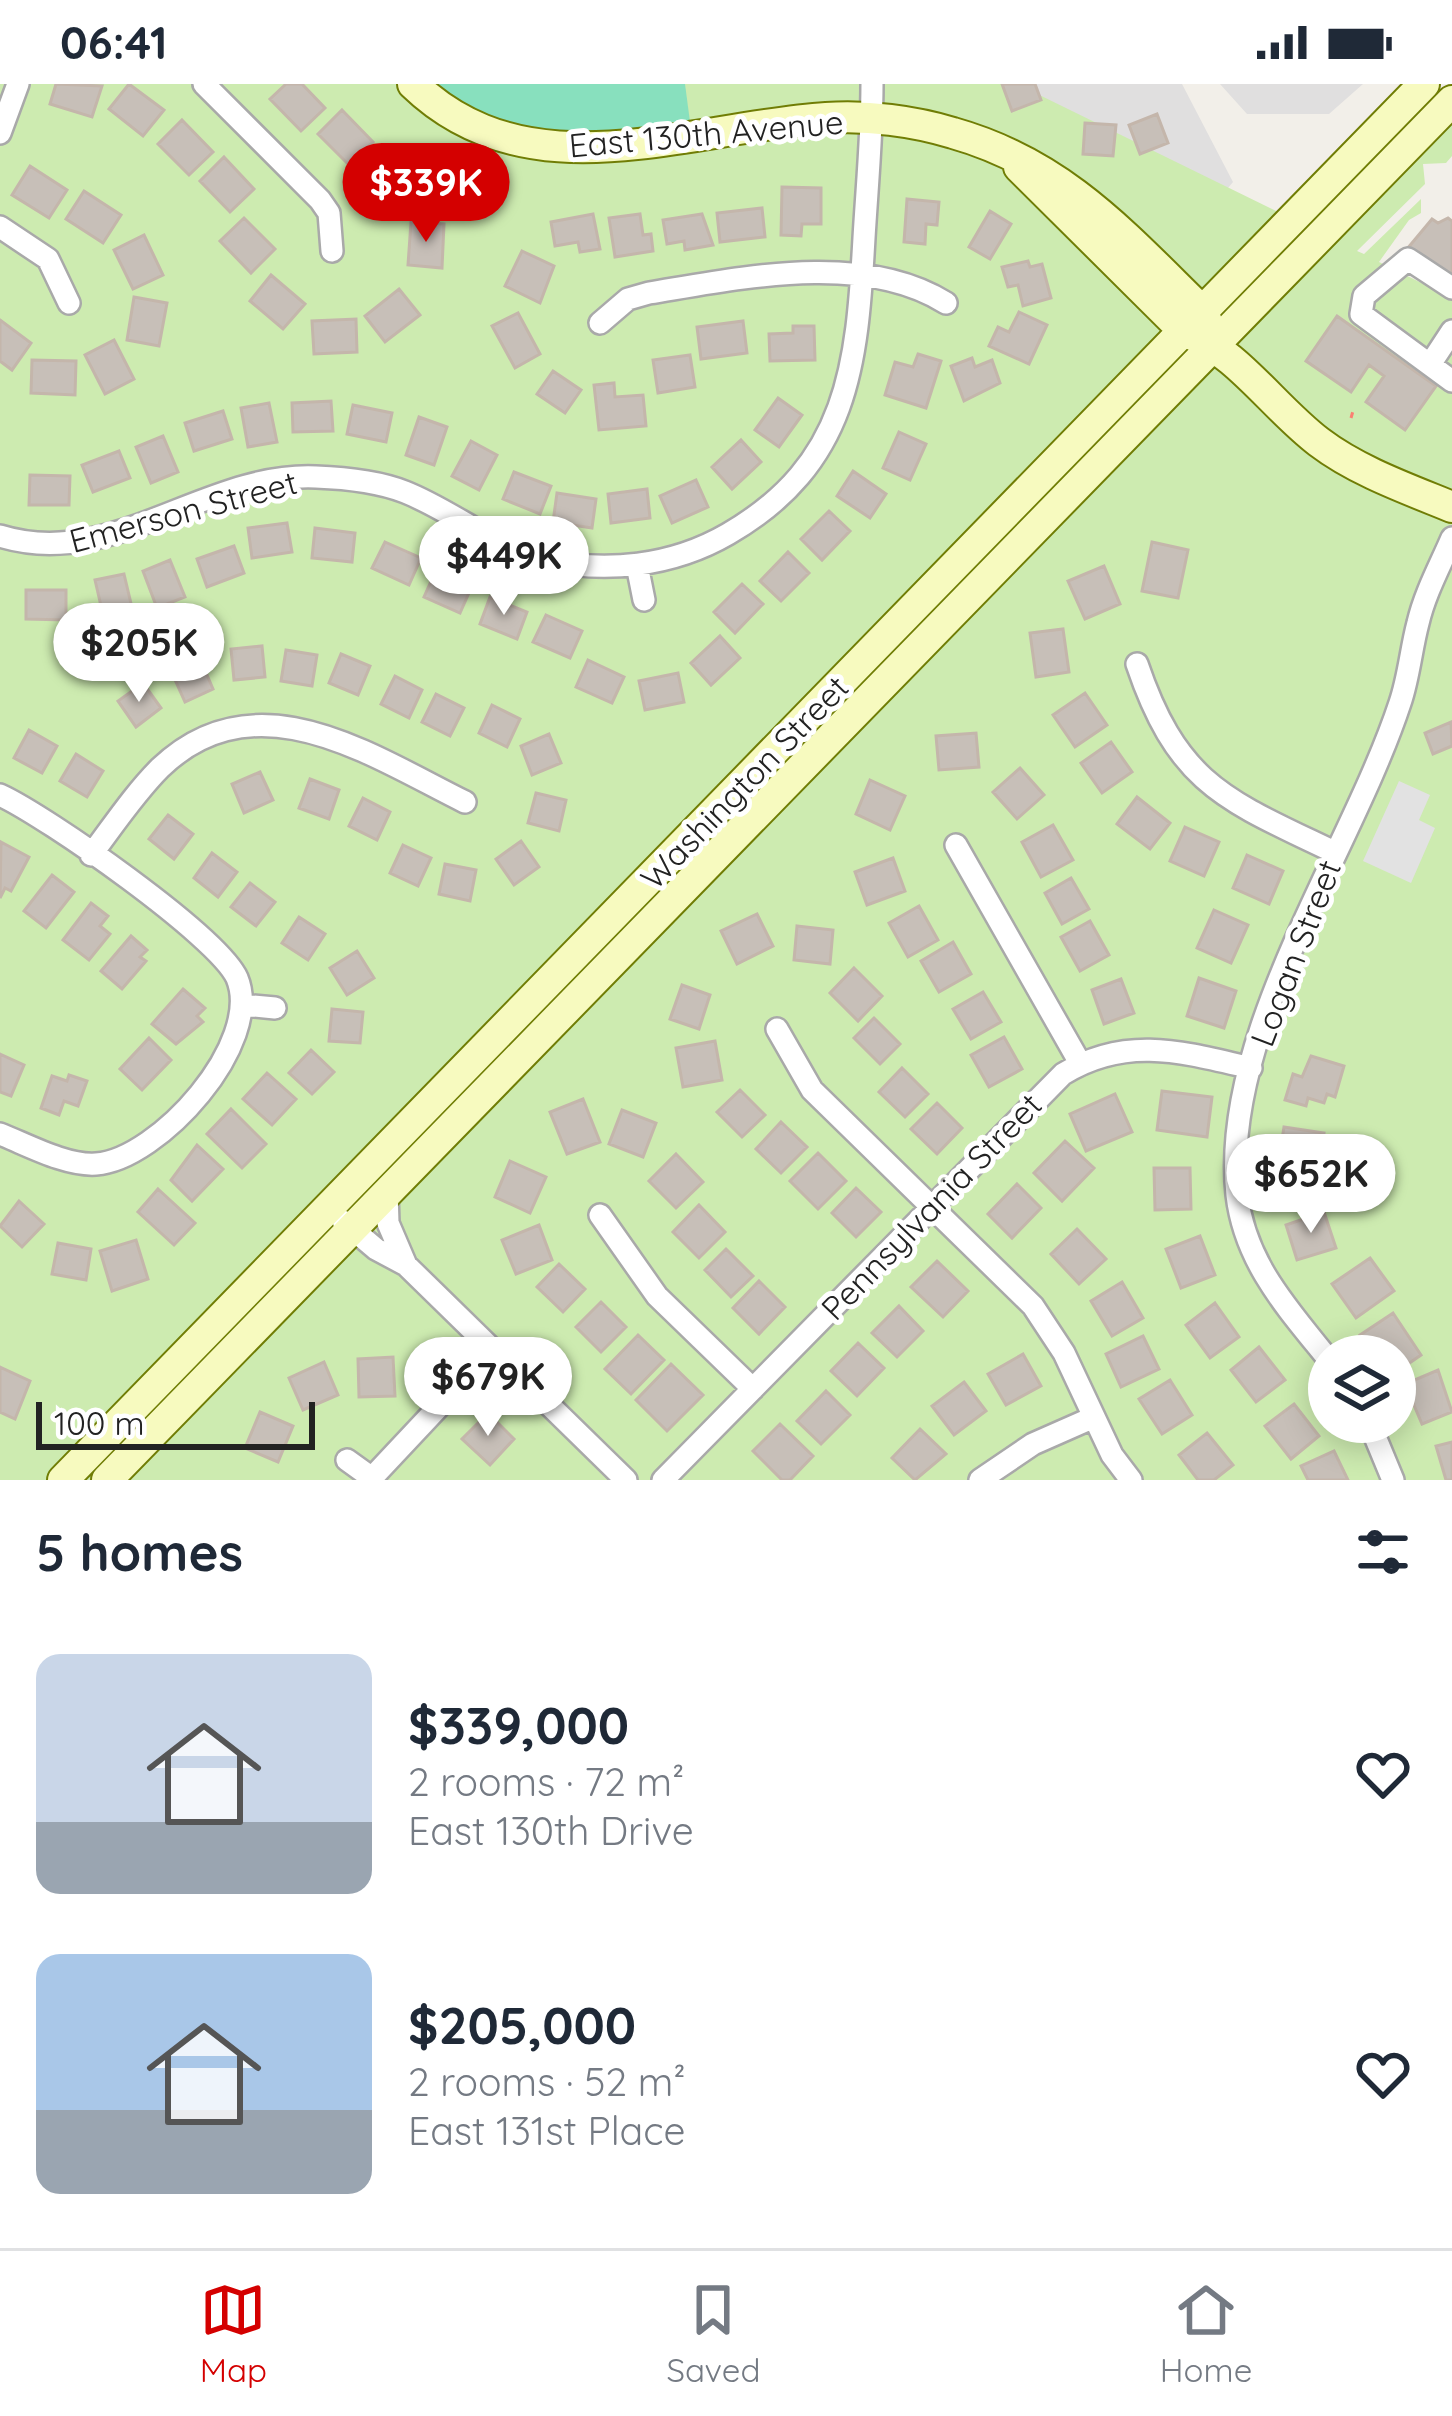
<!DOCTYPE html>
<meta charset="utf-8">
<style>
:root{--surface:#fff;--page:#f6f6f7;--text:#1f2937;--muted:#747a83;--line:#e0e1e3;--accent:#d40000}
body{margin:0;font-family:Quicksand,sans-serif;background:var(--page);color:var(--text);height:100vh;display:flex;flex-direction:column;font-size:45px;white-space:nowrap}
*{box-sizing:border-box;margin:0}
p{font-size:39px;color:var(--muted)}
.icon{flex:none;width:66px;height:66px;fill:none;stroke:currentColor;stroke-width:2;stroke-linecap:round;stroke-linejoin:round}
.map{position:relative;height:1396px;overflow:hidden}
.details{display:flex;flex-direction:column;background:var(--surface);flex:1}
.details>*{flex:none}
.controls{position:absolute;left:1308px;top:1251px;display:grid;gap:24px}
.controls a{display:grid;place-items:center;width:108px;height:108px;border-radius:50%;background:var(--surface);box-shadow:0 6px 30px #0003;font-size:60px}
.scale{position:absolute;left:36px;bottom:30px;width:279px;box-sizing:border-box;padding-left:12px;border:6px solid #222;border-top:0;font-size:33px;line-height:42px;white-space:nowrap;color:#222;-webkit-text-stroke:9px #fff;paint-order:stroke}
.price{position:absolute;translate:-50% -102px;padding:0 27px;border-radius:42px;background:#fff;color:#222;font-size:39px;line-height:78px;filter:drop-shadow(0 3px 6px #0008)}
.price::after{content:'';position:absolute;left:50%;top:72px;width:36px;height:27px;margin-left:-18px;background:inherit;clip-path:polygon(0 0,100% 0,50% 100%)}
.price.on{background:var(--accent);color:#fff}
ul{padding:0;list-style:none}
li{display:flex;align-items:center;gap:36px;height:300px;padding:0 36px}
li span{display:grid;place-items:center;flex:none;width:336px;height:240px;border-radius:24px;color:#555}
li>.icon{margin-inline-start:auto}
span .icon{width:144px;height:144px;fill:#fffc;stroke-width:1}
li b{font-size:51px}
h2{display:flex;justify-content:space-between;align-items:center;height:144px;padding:0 36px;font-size:51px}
.status{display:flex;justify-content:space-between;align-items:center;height:84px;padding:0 60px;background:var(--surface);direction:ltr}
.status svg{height:33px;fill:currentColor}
.dock{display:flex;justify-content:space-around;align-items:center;height:168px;border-top:3px solid var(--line);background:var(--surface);font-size:33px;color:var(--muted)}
.dock a{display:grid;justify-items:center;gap:6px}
.dock .on{color:var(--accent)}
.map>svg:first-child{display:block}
.residential{fill:#e0dfdf}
.grass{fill:#cdebb0;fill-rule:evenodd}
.pitch{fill:#88e0be}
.parking{fill:#e2e2e2}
.building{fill:#c7bfb8;stroke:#c4b6ab;stroke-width:3}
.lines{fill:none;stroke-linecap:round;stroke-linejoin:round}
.street-casing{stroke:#a9a9a9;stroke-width:26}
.secondary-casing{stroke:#707d05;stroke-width:34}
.path{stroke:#fa8072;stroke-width:3;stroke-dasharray:6 6;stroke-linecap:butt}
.street{stroke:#fff;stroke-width:21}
.secondary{stroke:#f7fabf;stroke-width:30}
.labels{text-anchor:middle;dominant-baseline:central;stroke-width:10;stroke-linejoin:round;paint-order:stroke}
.street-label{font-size:33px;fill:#222;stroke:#fff}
</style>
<div class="status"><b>06:41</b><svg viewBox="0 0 49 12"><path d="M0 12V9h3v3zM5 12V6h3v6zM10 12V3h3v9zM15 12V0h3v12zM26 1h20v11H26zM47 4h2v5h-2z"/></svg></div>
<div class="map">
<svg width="1452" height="1396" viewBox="0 0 1452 1396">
<rect width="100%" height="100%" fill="#f2efe9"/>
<path class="residential" d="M 875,0 L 1182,0 L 1233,98 L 1171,173 Z
M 1220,0 L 1363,0 L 1329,30 L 1247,30 Z"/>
<path class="grass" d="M 0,0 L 1017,0 L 1335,156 L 1452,40 L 1452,72 L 1446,79 L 1423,80 L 1425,100 L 1357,167 L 1364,170 L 1421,115 L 1421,129 L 1409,136 L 1379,178 L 1452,214 L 1452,1396 L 0,1396 ZM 1329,1272 L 1395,1272 L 1395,1338 L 1329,1338 Z"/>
<path class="pitch" d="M 415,0 L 685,0 L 692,53 L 561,65 Z"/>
<path class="parking" d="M 1399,697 L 1430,711 L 1419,736 L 1435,744 L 1411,799 L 1363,777 Z"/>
<path class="building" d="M 56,0 L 102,2 L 92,33 L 50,20 Z
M 129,0 L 164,26 L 143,52 L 109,25 Z
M 286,0 L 302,0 L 325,24 L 301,47 L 270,15 Z
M 1002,0 L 1035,0 L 1041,16 L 1012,27 Z
M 342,26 L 373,58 L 349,81 L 318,50 Z
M 1157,30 L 1168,59 L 1140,70 L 1129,41 Z
M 182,36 L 213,68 L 189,91 L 158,60 Z
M 1085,39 L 1116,41 L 1113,72 L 1083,70 Z
M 224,73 L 254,105 L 230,128 L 200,97 Z
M 392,73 L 423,105 L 398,128 L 368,96 Z
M 30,82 L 67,106 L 49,134 L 12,111 Z
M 782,103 L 821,104 L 821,140 L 802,140 L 801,152 L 781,151 Z
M 84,107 L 121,131 L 103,159 L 66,135 Z
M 907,115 L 939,118 L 937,141 L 926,140 L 925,160 L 904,158 Z
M 762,124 L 765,153 L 720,158 L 717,129 Z
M 990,127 L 1011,140 L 990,175 L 969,163 Z
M 593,130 L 600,165 L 580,168 L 578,158 L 555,162 L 551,138 Z
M 640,130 L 643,151 L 651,150 L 653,167 L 615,173 L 609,134 Z
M 702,130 L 713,161 L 685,166 L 684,157 L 667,160 L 663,136 Z
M 244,134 L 275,165 L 251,189 L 220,157 Z
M 1448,134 L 1452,137 L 1452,196 L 1407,165 L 1432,135 L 1438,139 Z
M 411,138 L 444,140 L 442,184 L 408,181 Z
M 144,151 L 163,191 L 133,205 L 114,166 Z
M 522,167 L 554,182 L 540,219 L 505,202 Z
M 1028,177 L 1030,183 L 1042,180 L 1051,214 L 1023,222 L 1018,201 L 1008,203 L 1002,183 Z
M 271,191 L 305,220 L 283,245 L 250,217 Z
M 399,205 L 420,231 L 385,258 L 365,232 Z
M 134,213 L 167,219 L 159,262 L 127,256 Z
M 1019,228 L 1047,241 L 1029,280 L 989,262 L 998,243 L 1009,248 Z
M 518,229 L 540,270 L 515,284 L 492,242 Z
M 1337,232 L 1436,302 L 1405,346 L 1366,318 L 1384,292 L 1369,281 L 1351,308 L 1306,277 Z
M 356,235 L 357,268 L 314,270 L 312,237 Z
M 0,236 L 31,259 L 12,286 L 0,277 Z
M 743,237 L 747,269 L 701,275 L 697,243 Z
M 793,242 L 814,242 L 815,276 L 770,277 L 769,250 L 793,249 Z
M 114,256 L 134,295 L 105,310 L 85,271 Z
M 918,270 L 941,277 L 926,324 L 885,311 L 895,278 L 913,283 Z
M 690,271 L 695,303 L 658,309 L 653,276 Z
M 972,274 L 975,283 L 992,276 L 1000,299 L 964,317 L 951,282 Z
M 32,276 L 76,277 L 75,311 L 31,309 Z
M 553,287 L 581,306 L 565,329 L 537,310 Z
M 614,299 L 615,313 L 643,311 L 646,342 L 599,346 L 594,301 Z
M 778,314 L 802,331 L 779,363 L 755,346 Z
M 331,317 L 333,347 L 293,348 L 292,319 Z
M 269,319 L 277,358 L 248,363 L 241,324 Z
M 353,321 L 392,329 L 386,358 L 347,350 Z
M 223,327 L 232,355 L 194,367 L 185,339 Z
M 419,333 L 447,343 L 434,381 L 406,371 Z
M 899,348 L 926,360 L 910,396 L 883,384 Z
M 163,352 L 178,388 L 151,399 L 136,363 Z
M 741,356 L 761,378 L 732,405 L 712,383 Z
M 471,357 L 497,371 L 479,406 L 452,392 Z
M 119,367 L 130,394 L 93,408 L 82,381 Z
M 853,387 L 886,410 L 870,434 L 837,412 Z
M 514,388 L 551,402 L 540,430 L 503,415 Z
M 30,391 L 70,392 L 69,421 L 29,421 Z
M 696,396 L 708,423 L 672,439 L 660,412 Z
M 647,405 L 650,434 L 611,439 L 608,410 Z
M 557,409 L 596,415 L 592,444 L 553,438 Z
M 829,427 L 850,447 L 822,476 L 801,455 Z
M 287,439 L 292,468 L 252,474 L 248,444 Z
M 315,444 L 355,449 L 352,478 L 312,474 Z
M 385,458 L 421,474 L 409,501 L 372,484 Z
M 1152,458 L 1188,466 L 1178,514 L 1142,507 Z
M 234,462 L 244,489 L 207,503 L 197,475 Z
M 788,468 L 809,489 L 781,517 L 760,497 Z
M 170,476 L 185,513 L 157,524 L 143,487 Z
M 1104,482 L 1120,520 L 1085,535 L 1068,497 Z
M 436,486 L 472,502 L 460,529 L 424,513 Z
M 124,490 L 133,528 L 104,535 L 95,496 Z
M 742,500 L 763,520 L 735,549 L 714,528 Z
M 26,506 L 66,506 L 66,536 L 26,535 Z
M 490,513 L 527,528 L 517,555 L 480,540 Z
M 546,531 L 582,547 L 570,574 L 533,558 Z
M 1063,545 L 1069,588 L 1036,593 L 1030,549 Z
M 720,552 L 740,574 L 711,601 L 691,579 Z
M 262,562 L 265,593 L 234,596 L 231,565 Z
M 286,566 L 317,571 L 312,602 L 281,597 Z
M 341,570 L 370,582 L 358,611 L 329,599 Z
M 588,576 L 624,593 L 612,619 L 576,603 Z
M 201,577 L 213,605 L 185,618 L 172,589 Z
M 678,589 L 684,618 L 645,626 L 639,597 Z
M 395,592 L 422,606 L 409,634 L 381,620 Z
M 143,599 L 161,624 L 136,643 L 118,617 Z
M 1085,609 L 1107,641 L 1075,663 L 1053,631 Z
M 436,610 L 464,624 L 450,652 L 422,638 Z
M 492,621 L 520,635 L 507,663 L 479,649 Z
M 1451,638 L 1452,662 L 1433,670 L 1425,649 Z
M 29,646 L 57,662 L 42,689 L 14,674 Z
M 976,649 L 979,683 L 939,686 L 936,652 Z
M 549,650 L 561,679 L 532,691 L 521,662 Z
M 1111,658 L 1132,688 L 1102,709 L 1081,679 Z
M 76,670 L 103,687 L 87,713 L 60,697 Z
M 1020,684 L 1044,711 L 1017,735 L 993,708 Z
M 260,688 L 273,716 L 244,729 L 232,700 Z
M 310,695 L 339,706 L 329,735 L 299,724 Z
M 870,696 L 905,712 L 890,746 L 856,730 Z
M 536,709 L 566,716 L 559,747 L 528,739 Z
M 1137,713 L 1170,739 L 1150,765 L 1117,740 Z
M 363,714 L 390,728 L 377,756 L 349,742 Z
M 168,731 L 193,750 L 174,775 L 149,755 Z
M 1053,741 L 1073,776 L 1041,793 L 1022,758 Z
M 1185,743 L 1219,758 L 1204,792 L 1170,777 Z
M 521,757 L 539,783 L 514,801 L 496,775 Z
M 1,758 L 29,773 L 11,807 L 5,804 L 0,814 Z
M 403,761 L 431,774 L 418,802 L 390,789 Z
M 212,769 L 237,788 L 218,813 L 194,794 Z
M 1247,771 L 1283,787 L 1269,820 L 1233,804 Z
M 893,774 L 905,807 L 867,821 L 855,788 Z
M 445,780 L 476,786 L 470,817 L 439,810 Z
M 52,791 L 74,808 L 46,844 L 24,827 Z
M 1071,794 L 1089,825 L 1062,840 L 1045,809 Z
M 250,799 L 275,818 L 256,842 L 231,823 Z
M 91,819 L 108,832 L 100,842 L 110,850 L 89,876 L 63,856 Z
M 919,822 L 938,856 L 908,873 L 889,839 Z
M 1214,826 L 1248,841 L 1231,879 L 1197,864 Z
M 757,830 L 773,862 L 737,880 L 721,847 Z
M 299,833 L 325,850 L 308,876 L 282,859 Z
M 1090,837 L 1109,871 L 1080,887 L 1061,853 Z
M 797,842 L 833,846 L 830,880 L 794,876 Z
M 131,852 L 147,866 L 140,873 L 146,877 L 122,905 L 101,887 Z
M 953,858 L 971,890 L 939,908 L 921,877 Z
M 357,867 L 374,894 L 347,911 L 330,884 Z
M 854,884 L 882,912 L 858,937 L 830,909 Z
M 1199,894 L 1236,907 L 1224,944 L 1187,932 Z
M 1121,895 L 1134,929 L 1104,940 L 1092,906 Z
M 682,901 L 710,911 L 699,945 L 670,935 Z
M 183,905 L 205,924 L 197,932 L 203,938 L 176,960 L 152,940 Z
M 983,908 L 1001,938 L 971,955 L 953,925 Z
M 332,925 L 363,928 L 360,959 L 329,957 Z
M 874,934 L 900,960 L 880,980 L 854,954 Z
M 1004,953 L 1022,985 L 989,1003 L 971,971 Z
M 149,954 L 171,976 L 142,1006 L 120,985 Z
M 715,957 L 722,996 L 683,1003 L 676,964 Z
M 311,966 L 334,988 L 312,1010 L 289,989 Z
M 0,970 L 24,981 L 11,1012 L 0,1008 Z
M 1311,972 L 1344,982 L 1335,1013 L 1327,1010 L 1324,1019 L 1308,1014 L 1306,1022 L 1285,1016 L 1293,990 L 1302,993 Z
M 902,984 L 928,1010 L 905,1033 L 879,1008 Z
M 267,989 L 296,1015 L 272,1041 L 243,1015 Z
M 69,991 L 87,997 L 78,1022 L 64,1017 L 59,1031 L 41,1024 L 52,992 L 67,997 Z
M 740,1006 L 765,1031 L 742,1053 L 717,1028 Z
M 1162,1007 L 1212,1013 L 1207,1053 L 1157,1046 Z
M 1115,1010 L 1132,1048 L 1086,1067 L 1070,1030 Z
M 583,1015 L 600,1058 L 567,1070 L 550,1028 Z
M 937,1019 L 962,1044 L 937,1070 L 911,1045 Z
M 231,1025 L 266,1060 L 242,1084 L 207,1050 Z
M 622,1026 L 656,1039 L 643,1073 L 609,1060 Z
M 781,1038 L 807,1063 L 781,1089 L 756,1065 Z
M 1284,1043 L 1324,1049 L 1317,1100 L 1276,1093 Z
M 1065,1057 L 1094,1084 L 1062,1117 L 1034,1089 Z
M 197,1061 L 223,1085 L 192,1117 L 171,1096 Z
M 818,1069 L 846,1097 L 818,1125 L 790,1097 Z
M 676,1070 L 703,1098 L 676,1124 L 649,1097 Z
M 510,1077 L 546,1093 L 530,1129 L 495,1113 Z
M 1154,1084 L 1190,1084 L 1191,1125 L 1155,1126 Z
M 1017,1100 L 1041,1124 L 1012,1154 L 988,1130 Z
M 856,1104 L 881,1128 L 856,1153 L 832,1129 Z
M 158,1105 L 195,1139 L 174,1161 L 138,1128 Z
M 19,1117 L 44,1140 L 22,1163 L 0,1142 Z
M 699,1121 L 725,1148 L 699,1174 L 673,1148 Z
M 1324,1128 L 1336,1164 L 1297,1176 L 1286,1141 Z
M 539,1141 L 552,1176 L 516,1190 L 502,1156 Z
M 1077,1145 L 1106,1175 L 1079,1200 L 1051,1170 Z
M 1200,1152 L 1215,1191 L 1181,1204 L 1166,1165 Z
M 136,1156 L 148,1195 L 112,1207 L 100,1167 Z
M 58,1159 L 91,1165 L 86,1196 L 52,1190 Z
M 726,1165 L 753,1192 L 731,1213 L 705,1186 Z
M 1370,1174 L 1394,1207 L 1356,1234 L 1332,1200 Z
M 937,1177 L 968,1207 L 943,1233 L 911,1203 Z
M 559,1180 L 585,1205 L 563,1228 L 537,1203 Z
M 759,1197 L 785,1223 L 759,1250 L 733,1224 Z
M 1122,1198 L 1143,1234 L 1112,1252 L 1091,1217 Z
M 601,1218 L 626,1243 L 601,1268 L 576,1243 Z
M 1215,1219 L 1239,1253 L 1210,1274 L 1186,1241 Z
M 899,1222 L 923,1247 L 897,1273 L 872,1249 Z
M 1393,1229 L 1421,1271 L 1395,1289 L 1395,1272 L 1373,1272 L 1360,1251 Z
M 638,1251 L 664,1276 L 631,1310 L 605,1285 Z
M 1143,1252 L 1159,1285 L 1121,1303 L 1106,1270 Z
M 858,1259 L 884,1284 L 857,1312 L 831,1287 Z
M 1259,1263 L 1285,1296 L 1256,1318 L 1231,1286 Z
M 1023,1270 L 1041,1302 L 1006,1321 L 988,1290 Z
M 393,1273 L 395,1312 L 359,1313 L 358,1275 Z
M 324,1278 L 338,1311 L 303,1326 L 289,1294 Z
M 671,1280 L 703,1311 L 667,1347 L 636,1316 Z
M 0,1283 L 30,1297 L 15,1335 L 0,1328 Z
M 1438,1286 L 1452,1328 L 1422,1340 L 1405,1300 Z
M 1170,1296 L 1192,1331 L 1162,1350 L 1139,1315 Z
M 964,1298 L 986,1327 L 954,1351 L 932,1322 Z
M 826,1307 L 850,1331 L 821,1360 L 797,1337 Z
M 1294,1320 L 1319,1352 L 1291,1375 L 1265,1342 Z
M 260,1328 L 293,1342 L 278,1378 L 245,1364 Z
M 488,1329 L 514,1355 L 490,1381 L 462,1355 Z
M 780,1340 L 813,1372 L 790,1396 L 782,1396 L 753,1367 Z
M 920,1345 L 946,1370 L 915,1396 L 892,1374 Z
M 1207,1349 L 1233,1381 L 1214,1396 L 1198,1396 L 1179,1371 Z
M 1452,1358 L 1452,1396 L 1446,1396 L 1436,1362 Z
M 1334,1367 L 1348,1396 L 1308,1396 L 1301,1382 Z"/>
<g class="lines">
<g class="street-casing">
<path id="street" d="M 204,0 L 320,116 L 329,129 L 332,167
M 0,49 L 18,0
M 0,143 L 48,175 L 69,219
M 1452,204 L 1408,175 L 1364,212 L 1361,230 L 1452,297
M 600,239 L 628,215 L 649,209 C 741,194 863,167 946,219
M 1431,279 L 1452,247
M 0,452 C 112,487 205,388 316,393 C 345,394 377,397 405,408 C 453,427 492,462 543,475 C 605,490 673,482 728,450 C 849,380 857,281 864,154 C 867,103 872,51 872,0
M 637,481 L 644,516
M 1137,580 C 1178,701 1226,716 1334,768
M 0,711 C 46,732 218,852 237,894 C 264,959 158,1076 96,1080 C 66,1082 28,1061 0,1050
M 956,761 L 1080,979
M 91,771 C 113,742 134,710 160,684 C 256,592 370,671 465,718
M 243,921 L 275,924
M 777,945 L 812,1006 L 1033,1222 L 1064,1269 L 1112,1371 L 1131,1396
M 387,1108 L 388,1139 L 406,1181 L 626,1396
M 600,1131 L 657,1212 L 753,1305
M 343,1137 L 376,1165 L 406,1181
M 1329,1276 C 1288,1225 1245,1179 1237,1111 C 1220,950 1351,768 1400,619 C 1409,593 1411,565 1418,539 C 1425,509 1440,482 1452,454
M 1369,1338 L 1393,1396
M 347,1376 L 372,1394
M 370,1396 L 491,1267
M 663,1396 L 1063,990 C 1126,951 1183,968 1251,984
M 980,1396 L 1033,1360 L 1092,1334"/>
</g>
<g class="secondary-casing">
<path id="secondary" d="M 413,0 C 529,112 687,43 826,34 C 867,31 914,37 953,49 C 1063,80 1124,151 1203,228 L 1209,243
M 1019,83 L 1184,247 C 1239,269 1272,322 1319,358 C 1357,387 1408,405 1452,423
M 63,1396 L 1424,0
M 107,1396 L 1452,17"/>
</g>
<path class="path" d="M 1351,334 L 1353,327"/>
<use href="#street" class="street"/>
<use href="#secondary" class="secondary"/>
</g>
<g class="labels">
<g class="street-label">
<text transform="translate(706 49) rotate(-5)">East 130th Avenue</text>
<text transform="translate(183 427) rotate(-15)">Emerson Street</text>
<text transform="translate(744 698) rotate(-46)">Washington Street</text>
<text transform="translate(1295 869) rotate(-69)">Logan Street</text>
<text transform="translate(931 1122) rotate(-46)">Pennsylvania Street</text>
</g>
</g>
</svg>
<div class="controls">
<a><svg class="icon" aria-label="layers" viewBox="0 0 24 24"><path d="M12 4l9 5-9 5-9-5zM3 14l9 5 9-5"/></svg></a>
</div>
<div class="scale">100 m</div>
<b class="price on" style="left:426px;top:161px">$339K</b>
<b class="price" style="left:504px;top:534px">$449K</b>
<b class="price" style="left:139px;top:621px">$205K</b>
<b class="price" style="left:1311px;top:1152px">$652K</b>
<b class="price" style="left:488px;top:1355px">$679K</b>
</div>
<section class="details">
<h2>5 homes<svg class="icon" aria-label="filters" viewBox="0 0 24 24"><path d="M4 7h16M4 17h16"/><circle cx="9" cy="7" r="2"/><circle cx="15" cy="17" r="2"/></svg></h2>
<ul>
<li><span style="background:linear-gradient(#c9d6e8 70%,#9aa5b1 0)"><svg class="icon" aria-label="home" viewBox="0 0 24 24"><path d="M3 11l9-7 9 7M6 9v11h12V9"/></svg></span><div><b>$339,000</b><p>2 rooms · 72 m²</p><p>East 130th Drive</p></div><svg class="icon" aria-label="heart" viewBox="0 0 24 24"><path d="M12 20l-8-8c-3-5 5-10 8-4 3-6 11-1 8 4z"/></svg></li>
<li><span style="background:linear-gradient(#a9c7e8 65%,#9aa5b1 0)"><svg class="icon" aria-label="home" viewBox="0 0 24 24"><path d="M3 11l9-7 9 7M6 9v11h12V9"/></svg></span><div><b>$205,000</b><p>2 rooms · 52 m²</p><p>East 131st Place</p></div><svg class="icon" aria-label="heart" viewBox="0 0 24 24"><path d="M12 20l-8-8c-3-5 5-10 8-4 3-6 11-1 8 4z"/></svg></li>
</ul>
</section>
<nav class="dock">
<a class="on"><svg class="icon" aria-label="map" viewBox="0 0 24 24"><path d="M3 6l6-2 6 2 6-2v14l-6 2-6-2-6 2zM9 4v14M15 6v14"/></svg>Map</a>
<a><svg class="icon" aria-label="saved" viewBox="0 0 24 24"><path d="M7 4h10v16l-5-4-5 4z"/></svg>Saved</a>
<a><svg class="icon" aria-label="home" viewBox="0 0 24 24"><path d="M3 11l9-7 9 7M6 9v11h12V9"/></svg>Home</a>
</nav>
